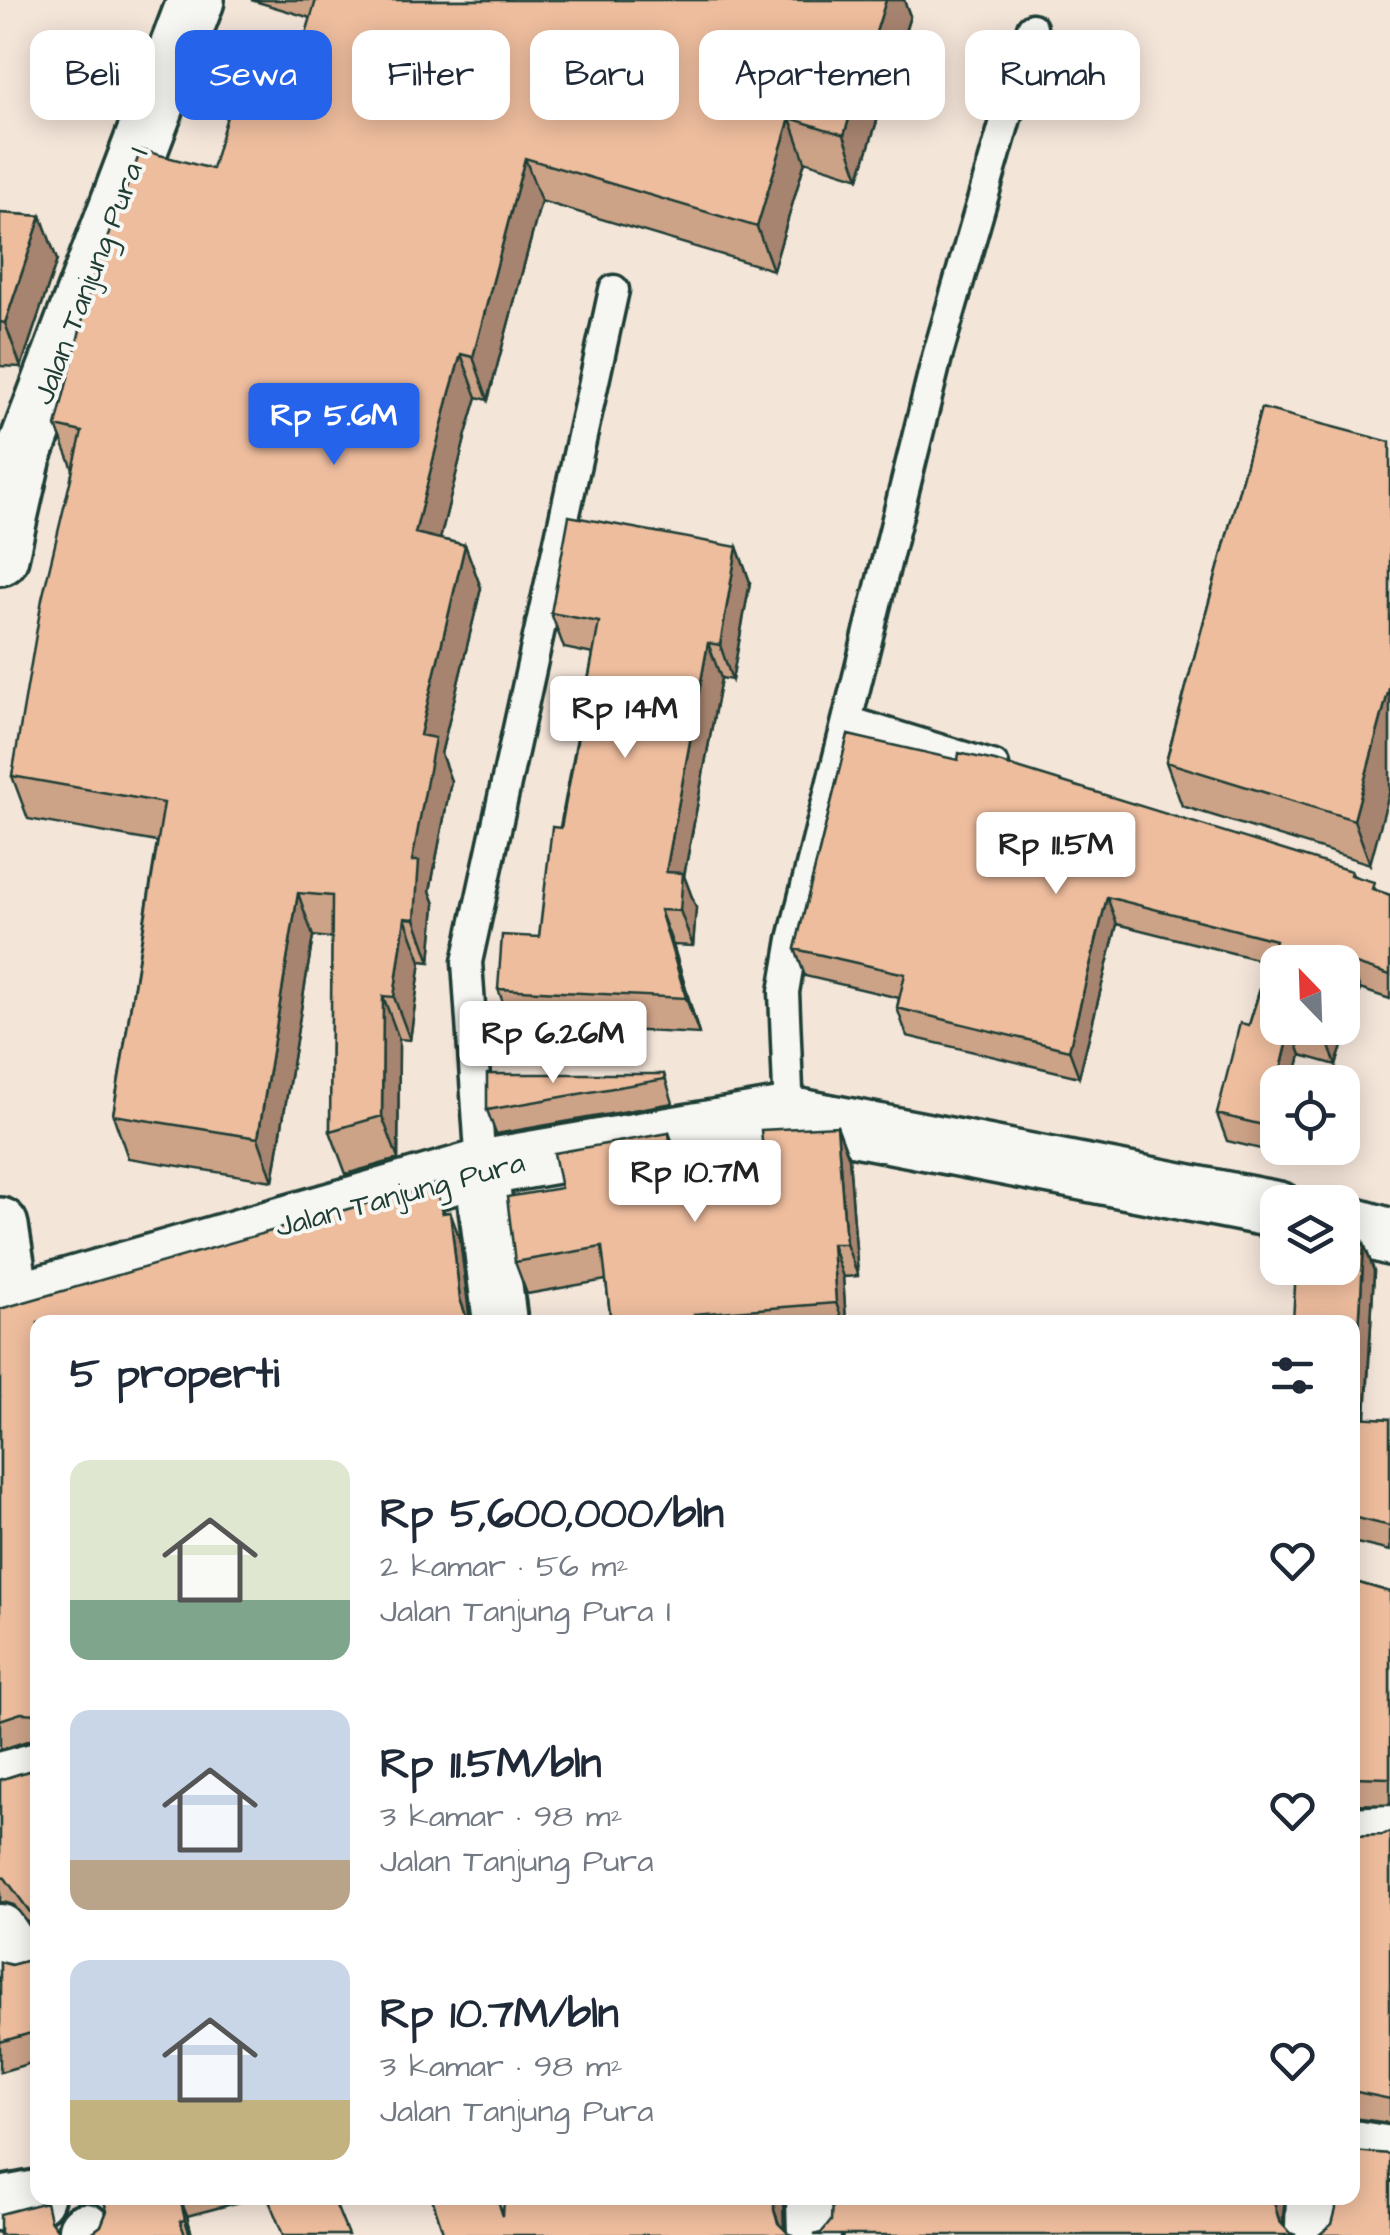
<!DOCTYPE html>
<html lang="id">
<meta charset="utf-8">
<style>
:root{--surface:#fff;--page:#f2f2f3;--text:#1f2937;--muted:#747a83;--accent:#2563eb}
body{margin:0;font-family:"Architects Daughter",sans-serif;background:var(--page);color:var(--text);height:100vh;display:flex;flex-direction:column;font-size:38px;white-space:nowrap}
*{box-sizing:border-box;margin:0}
p{font-size:32px;color:var(--muted)}
.icon{flex:none;width:55px;height:55px;fill:none;stroke:currentColor;stroke-width:2;stroke-linecap:round;stroke-linejoin:round}
.map{position:relative;flex:1;overflow:hidden}
.drawer{position:absolute;left:30px;top:1315px;width:1330px;height:890px;display:flex;flex-direction:column;background:var(--surface);border-radius:20px;box-shadow:0 5px 25px #0003}
.drawer>*{flex:none}
.hud{position:absolute;left:30px;top:30px;width:1330px;height:90px;display:flex;gap:20px}
.needle{width:65px;rotate:337deg}
.tools{position:absolute;left:1260px;top:945px;display:grid;gap:20px}
.tools a{display:grid;place-items:center;width:100px;height:100px;border-radius:20px;background:var(--surface);box-shadow:0 5px 25px #0003;font-size:50px}
.price{position:absolute;translate:-50% -85px;padding:0 22px;border-radius:10px;background:#fff;color:#222;font-size:32px;line-height:65px;filter:drop-shadow(0 2px 5px #0008)}
.price::after{content:'';position:absolute;left:50%;top:60px;width:30px;height:22px;margin-left:-15px;background:inherit;clip-path:polygon(0 0,100% 0,50% 100%)}
.price.current{background:var(--accent);color:#fff}
ul{padding:0;list-style:none}
li{display:flex;align-items:center;gap:30px;height:250px;padding:0 40px}
li span{display:grid;place-items:center;flex:none;width:280px;height:200px;border-radius:20px;color:#555}
li>.icon{margin-inline-start:auto}
span .icon{width:120px;height:120px;fill:#fffc;stroke-width:1}
li b{font-size:42px}
h2{display:flex;justify-content:space-between;align-items:center;height:120px;padding:0 40px;font-size:42px}
.chip{padding:0 35px;border-radius:20px;background:var(--surface);box-shadow:0 5px 25px #0003;font-size:35px;line-height:90px}
.chip.current{background:var(--accent);color:#fff}
.map>svg:first-child{display:block}
.lines{fill:none;stroke-linecap:round;stroke-linejoin:round}
.service-casing{stroke:#1f3d34;stroke-width:35}
.minor-casing{stroke:#1f3d34;stroke-width:60}
.tertiary-casing{stroke:#1f3d34;stroke-width:62}
.service{stroke:#f6f6f2;stroke-width:28}
.minor{stroke:#f6f6f2;stroke-width:52}
.tertiary{stroke:#f6f6f2;stroke-width:55}
.wall{fill:#cda388;stroke:#1f3d34;stroke-width:2.5}
.shaded-wall{fill:#a7846f;stroke:#1f3d34;stroke-width:2.5}
.building{fill:#eebd9e;stroke:#1f3d34;stroke-width:2.5}
.labels{text-anchor:middle;dominant-baseline:central;stroke-width:8;stroke-linejoin:round;paint-order:stroke}
.street-label{font-size:30px;fill:#1f3d34;stroke:#f6f6f2}
</style>
<div class="map">
<svg width="1390" height="2235" viewBox="0 0 1390 2235">
<rect width="100%" height="100%" fill="#f4e5d9"/>
<filter id="ink" filterUnits="userSpaceOnUse"><feTurbulence type="fractalNoise" baseFrequency=".01" numOctaves="2"/><feDisplacementMap in="SourceGraphic" scale="20" xChannelSelector="R" yChannelSelector="G"/><feConvolveMatrix kernelMatrix="1 2 1 2 8 2 1 2 1" color-interpolation-filters="sRGB"/></filter>
<g filter="url(#ink)">
<g class="lines">
<g class="service-casing">
<path id="service" d="M 847,721 L 994,766
M 789,1115 L 784,992 L 793,939 L 937,357 L 1032,28
M 481,1168 L 467,962 L 614,290"/>
</g>
<g class="minor-casing">
<path id="minor" d="M 481,1168 L 500,1322
M 0,1779 L 38,1769
M 1352,1834 L 1390,1832
M 0,1931 L 20,1962
M 1352,2147 L 1390,2153
M 813,2198 L 814,2235
M 1313,2198 L 1312,2227 L 1316,2235
M 0,2204 L 37,2197
M 85,2230 L 87,2235"/>
</g>
<g class="tertiary-casing">
<path id="tertiary" d="M 0,557 L 23,456 L 196,0
M 1342,1223 L 1390,1237
M 0,1226 L 12,1301
M 0,1306 L 481,1168 L 789,1115 L 1278,1210"/>
</g>
<use href="#service" class="service"/>
<use href="#minor" class="minor"/>
<use href="#tertiary" class="tertiary"/>
</g>
<path class="wall" d="M 251,0 L 904,0 L 910,16 L 859,178 L 805,161 L 773,270 L 541,201 L 488,400 L 477,397 L 466,434 L 440,539 L 465,545 L 481,588 L 441,754 L 451,781 L 430,891 L 435,904 L 430,962 L 421,961 L 410,1040 L 399,1039 L 398,1159 L 346,1174 L 330,1131 L 332,938 L 313,936 L 273,1181 L 128,1158 L 113,1115 L 157,842 L 28,819 L 12,776 L 73,469 L 56,426 L 212,169 L 294,74 L 311,18 Z
M 0,213 L 41,216 L 57,260 L 21,367 L 0,366 Z
M 1261,408 L 1370,864 L 1182,806 L 1166,762 Z
M 737,547 L 750,582 L 732,680 L 721,678 L 684,876 L 696,908 L 693,946 L 673,945 L 699,1034 L 511,1024 L 498,989 L 539,937 L 593,654 L 564,648 L 551,613 Z
M 848,735 L 1351,871 L 1353,875 L 1378,891 L 1390,895 L 1390,999 L 1360,989 L 1336,1065 L 1301,1055 L 1294,1082 L 1278,1082 L 1277,1153 L 1227,1141 L 1217,1114 L 1249,1025 L 1268,962 L 1117,924 L 1079,1077 L 907,1036 L 897,1008 L 899,998 L 805,976 L 795,949 Z
M 664,1074 L 673,1103 L 496,1134 L 487,1110 Z
M 837,1126 L 849,1158 L 858,1276 L 843,1277 L 846,1322 L 611,1322 L 606,1280 L 527,1294 L 515,1262 L 561,1188 L 669,1133 L 682,1171 L 764,1163 Z
M 445,1212 L 460,1239 L 38,1322 L 38,1740 L 30,1740 L 0,1750 L 0,1309 Z
M 1364,1244 L 1374,1271 L 1366,1418 L 1390,1419 L 1390,1551 L 1352,1542 L 1352,1322 Z
M 1352,1581 L 1390,1592 L 1390,1805 L 1352,1804 Z
M 38,1768 L 38,1936 L 14,1905 L 0,1901 L 0,1780 Z
M 1390,1832 L 1390,2123 L 1352,2118 L 1352,1836 L 1383,1835 Z
M 38,1946 L 38,2061 L 0,2072 L 0,1962 L 11,1965 L 26,1961 Z
M 103,2198 L 255,2198 L 187,2216 L 192,2235 L 89,2235 L 101,2226 L 107,2211 Z"/>
<path class="shaded-wall" d="M 886,0 L 904,0 L 910,16 L 859,178 L 844,135 Z
M 790,118 L 805,161 L 773,270 L 757,227 Z
M 525,158 L 541,201 L 488,400 L 473,357 Z
M 41,216 L 57,260 L 21,367 L 5,323 Z
M 461,354 L 477,397 L 466,434 L 431,576 L 415,533 L 450,392 Z
M 465,545 L 481,588 L 441,754 L 451,781 L 430,891 L 435,904 L 430,962 L 415,919 L 412,861 L 420,735 Z
M 737,547 L 750,582 L 732,680 L 720,645 Z
M 708,643 L 721,678 L 684,876 L 696,908 L 693,946 L 666,872 Z
M 1390,685 L 1390,790 L 1370,864 L 1354,820 Z
M 298,893 L 313,936 L 273,1181 L 258,1138 Z
M 1107,897 L 1117,924 L 1079,1077 L 1069,1050 Z
M 660,910 L 673,945 L 699,1034 L 686,998 Z
M 405,918 L 421,961 L 410,1040 L 394,997 Z
M 1350,962 L 1360,989 L 1336,1065 L 1326,1038 L 1330,1028 L 1342,1028 L 1342,986 Z
M 383,996 L 399,1039 L 398,1159 L 382,1116 Z
M 1291,1028 L 1301,1055 L 1294,1082 L 1278,1082 Z
M 1278,1083 L 1278,1148 L 1277,1153 L 1267,1126 Z
M 837,1126 L 849,1158 L 858,1276 L 846,1244 Z
M 669,1133 L 681,1165 L 686,1204 L 674,1172 Z
M 450,1212 L 460,1239 L 470,1322 L 468,1322 L 460,1299 Z
M 832,1244 L 843,1277 L 846,1322 L 843,1322 L 836,1303 Z
M 1364,1244 L 1374,1271 L 1364,1444 L 1354,1417 Z
M 180,2198 L 187,2216 L 192,2235 L 190,2235 L 185,2220 Z
M 774,2198 L 783,2198 L 784,2235 L 783,2235 L 774,2210 Z
M 1273,2198 L 1285,2198 L 1282,2227 L 1272,2200 Z"/>
<path class="building" d="M 316,0 L 886,0 L 844,135 L 790,118 L 757,227 L 525,158 L 473,357 L 461,354 L 450,392 L 415,533 L 465,545 L 420,735 L 435,738 L 412,861 L 419,861 L 415,919 L 405,918 L 394,997 L 383,996 L 382,1116 L 330,1131 L 332,896 L 298,893 L 258,1138 L 113,1115 L 164,803 L 12,776 L 42,599 L 82,432 L 56,426 L 95,270 L 141,150 L 212,169 L 243,60 L 294,74 Z
M 0,213 L 41,216 L 5,323 L 0,322 Z
M 1261,408 L 1390,442 L 1390,685 L 1354,820 L 1166,762 Z
M 569,516 L 737,547 L 720,645 L 708,643 L 666,872 L 683,873 L 680,911 L 660,910 L 686,998 L 498,989 L 502,935 L 539,937 L 552,827 L 561,828 L 599,622 L 551,613 Z
M 848,735 L 958,760 L 959,753 L 995,761 L 1351,871 L 1350,875 L 1374,882 L 1372,889 L 1390,895 L 1390,975 L 1350,962 L 1342,986 L 1342,962 L 1278,962 L 1278,1028 L 1291,1028 L 1267,1126 L 1217,1114 L 1240,1023 L 1249,1025 L 1275,940 L 1107,897 L 1069,1050 L 897,1008 L 905,974 L 795,949 Z
M 1291,1028 L 1330,1028 L 1326,1038 Z
M 487,1074 L 664,1074 L 665,1079 L 487,1110 Z
M 837,1126 L 846,1244 L 832,1244 L 836,1303 L 694,1314 L 694,1322 L 611,1322 L 602,1247 L 515,1262 L 507,1197 L 561,1188 L 554,1153 L 669,1133 L 674,1172 L 764,1163 L 761,1130 Z
M 435,1184 L 442,1213 L 450,1212 L 460,1299 L 468,1322 L 38,1322 L 38,1714 L 21,1713 L 0,1720 L 0,1309 Z
M 1342,1243 L 1364,1244 L 1354,1417 L 1390,1419 L 1390,1526 L 1352,1517 L 1352,1322 L 1293,1322 L 1296,1268 L 1342,1268 Z
M 1352,1581 L 1390,1592 L 1390,1778 L 1352,1777 Z
M 38,1768 L 38,1925 L 35,1919 L 5,1878 L 0,1877 L 0,1780 Z
M 1390,1832 L 1390,2099 L 1352,2091 L 1352,1836 L 1383,1835 Z
M 38,1946 L 38,2031 L 0,2042 L 0,1962 L 11,1965 L 26,1961 Z
M 1352,2151 L 1390,2154 L 1390,2235 L 1319,2235 L 1332,2224 L 1336,2209 L 1335,2198 L 1352,2198 Z
M 103,2198 L 180,2198 L 185,2220 L 180,2221 L 185,2235 L 89,2235 L 101,2226 L 107,2211 Z
M 268,2198 L 333,2198 L 348,2235 L 283,2235 Z
M 432,2198 L 497,2198 L 503,2216 L 504,2198 L 774,2198 L 774,2210 L 778,2223 L 789,2234 L 794,2235 L 444,2235 Z
M 832,2198 L 1273,2198 L 1279,2221 L 1290,2233 L 1296,2235 L 814,2235 L 821,2233 L 831,2221 Z
M 46,2202 L 50,2220 L 59,2232 L 66,2235 L 0,2235 L 0,2214 Z"/>
</g>
<g class="labels">
<g class="street-label">
<text transform="translate(91 276) rotate(-69)">Jalan Tanjung Pura I</text>
<text transform="translate(400 1195) rotate(-15)">Jalan Tanjung Pura</text>
</g>
</g>
</svg>
<div class="tools">
<a><svg class="needle" viewBox="-14 -14 28 28"><path d="M0-13l5 13h-10z" fill="#e53935"/><path d="M0 13l5-13h-10z" fill="#747a83"/></svg></a>
<a><svg class="icon" aria-label="locate" viewBox="0 0 24 24"><circle cx="12" cy="12" r="6"/><path d="M12 2v4M12 18v4M2 12h4M18 12h4"/></svg></a>
<a><svg class="icon" aria-label="layers" viewBox="0 0 24 24"><path d="M12 4l9 5-9 5-9-5zM3 14l9 5 9-5"/></svg></a>
</div>
<b class="price current" style="left:334px;top:468px">Rp 5.6M</b>
<b class="price" style="left:625px;top:761px">Rp 14M</b>
<b class="price" style="left:1056px;top:897px">Rp 11.5M</b>
<b class="price" style="left:553px;top:1086px">Rp 6.26M</b>
<b class="price" style="left:695px;top:1225px">Rp 10.7M</b>
<div class="hud">
<a class="chip">Beli</a>
<a class="chip current">Sewa</a>
<a class="chip">Filter</a>
<a class="chip">Baru</a>
<a class="chip">Apartemen</a>
<a class="chip">Rumah</a>
</div>
<section class="drawer">
<h2>5 properti<svg class="icon" aria-label="filters" viewBox="0 0 24 24"><path d="M4 7h16M4 17h16"/><circle cx="9" cy="7" r="2"/><circle cx="15" cy="17" r="2"/></svg></h2>
<ul>
<li><span style="background:linear-gradient(#dfe7d0 70%,#7fa58c 0)"><svg class="icon" aria-label="home" viewBox="0 0 24 24"><path d="M3 11l9-7 9 7M6 9v11h12V9"/></svg></span><div><b>Rp 5,600,000/bln</b><p>2 kamar · 56 m²</p><p>Jalan Tanjung Pura I</p></div><svg class="icon" aria-label="heart" viewBox="0 0 24 24"><path d="M12 20l-8-8c-3-5 5-10 8-4 3-6 11-1 8 4z"/></svg></li>
<li><span style="background:linear-gradient(#c9d6e8 75%,#b9a48a 0)"><svg class="icon" aria-label="home" viewBox="0 0 24 24"><path d="M3 11l9-7 9 7M6 9v11h12V9"/></svg></span><div><b>Rp 11.5M/bln</b><p>3 kamar · 98 m²</p><p>Jalan Tanjung Pura</p></div><svg class="icon" aria-label="heart" viewBox="0 0 24 24"><path d="M12 20l-8-8c-3-5 5-10 8-4 3-6 11-1 8 4z"/></svg></li>
<li><span style="background:linear-gradient(#c9d6e8 70%,#c2b280 0)"><svg class="icon" aria-label="home" viewBox="0 0 24 24"><path d="M3 11l9-7 9 7M6 9v11h12V9"/></svg></span><div><b>Rp 10.7M/bln</b><p>3 kamar · 98 m²</p><p>Jalan Tanjung Pura</p></div><svg class="icon" aria-label="heart" viewBox="0 0 24 24"><path d="M12 20l-8-8c-3-5 5-10 8-4 3-6 11-1 8 4z"/></svg></li>
</ul>
</section>
</div>
